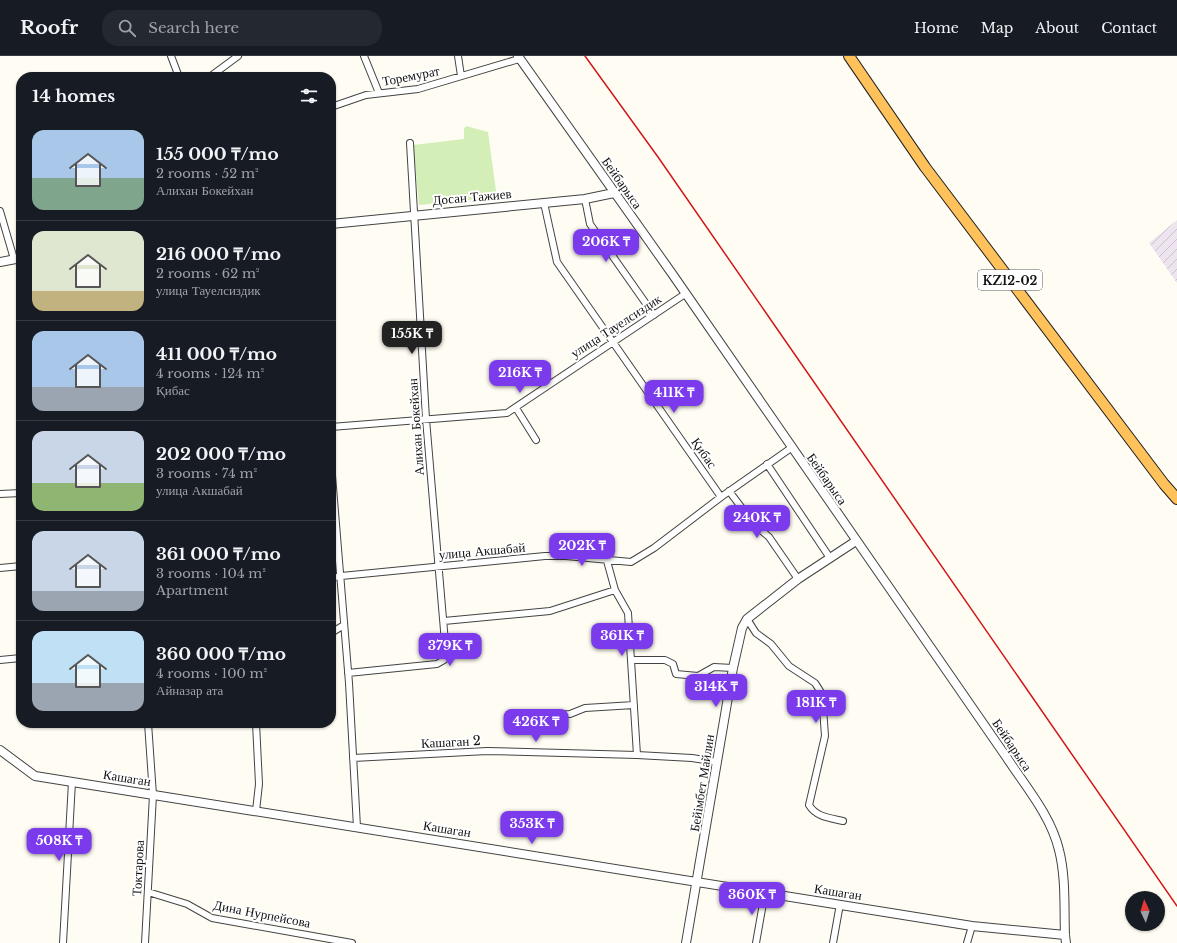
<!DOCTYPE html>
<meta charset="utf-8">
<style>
:root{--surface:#171b24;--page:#242831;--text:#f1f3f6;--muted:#9ea1a6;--line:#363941;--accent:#7c3aed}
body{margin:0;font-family:"Libre Baskerville",serif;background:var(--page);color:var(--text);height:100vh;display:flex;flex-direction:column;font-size:15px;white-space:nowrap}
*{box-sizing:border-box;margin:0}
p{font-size:13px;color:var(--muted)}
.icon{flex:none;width:22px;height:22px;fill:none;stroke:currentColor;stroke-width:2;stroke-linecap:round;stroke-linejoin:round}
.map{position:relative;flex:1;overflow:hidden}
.panel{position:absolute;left:16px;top:16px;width:320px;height:656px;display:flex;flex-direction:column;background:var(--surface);border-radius:16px;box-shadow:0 1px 3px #0004}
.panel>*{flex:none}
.needle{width:26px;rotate:356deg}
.buttons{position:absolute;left:1125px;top:835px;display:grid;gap:8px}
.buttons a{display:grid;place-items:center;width:40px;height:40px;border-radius:50%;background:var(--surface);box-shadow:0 1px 3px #0004;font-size:20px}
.price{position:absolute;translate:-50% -34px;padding:0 9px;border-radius:8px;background:var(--accent);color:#fff;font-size:13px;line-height:26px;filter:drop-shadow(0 1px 2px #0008)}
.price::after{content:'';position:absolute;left:50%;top:24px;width:12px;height:9px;margin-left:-6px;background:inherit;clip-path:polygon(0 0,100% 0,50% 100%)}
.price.active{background:#222;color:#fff}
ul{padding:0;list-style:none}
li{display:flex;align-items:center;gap:12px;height:100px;padding:0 16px}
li+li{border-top:1px solid var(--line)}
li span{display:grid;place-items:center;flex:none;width:112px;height:80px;border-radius:12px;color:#555}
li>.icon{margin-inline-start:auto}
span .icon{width:48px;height:48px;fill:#fffc;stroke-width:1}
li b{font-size:17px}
h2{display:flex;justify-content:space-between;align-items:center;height:48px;padding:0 16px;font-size:17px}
header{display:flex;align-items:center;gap:24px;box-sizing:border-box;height:56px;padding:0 20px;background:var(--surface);border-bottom:1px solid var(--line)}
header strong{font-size:19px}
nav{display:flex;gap:22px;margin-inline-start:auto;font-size:14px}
.search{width:280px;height:36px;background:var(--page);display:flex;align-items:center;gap:10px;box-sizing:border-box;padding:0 14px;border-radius:16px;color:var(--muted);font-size:15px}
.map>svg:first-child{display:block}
.industrial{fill:url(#industrial-furrows)}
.park{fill:#d3efb7}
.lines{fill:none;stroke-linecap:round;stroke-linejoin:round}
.minor-casing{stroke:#434343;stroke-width:8}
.tertiary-casing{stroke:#434343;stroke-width:10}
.trunk-casing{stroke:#212121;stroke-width:12}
.minor{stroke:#fff;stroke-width:6}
.tertiary{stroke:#fff;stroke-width:8}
.trunk{stroke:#ffc15a;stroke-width:10}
.rail{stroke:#d2161b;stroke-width:1.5}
.labels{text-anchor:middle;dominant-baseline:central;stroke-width:4;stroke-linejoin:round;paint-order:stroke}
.shield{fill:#fff;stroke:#585858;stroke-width:1}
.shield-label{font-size:12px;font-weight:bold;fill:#101010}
.street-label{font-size:13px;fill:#101010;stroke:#fff}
</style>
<header>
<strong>Roofr</strong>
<div class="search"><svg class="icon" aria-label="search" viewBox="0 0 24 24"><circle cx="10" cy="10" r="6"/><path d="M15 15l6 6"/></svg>Search here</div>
<nav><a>Home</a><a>Map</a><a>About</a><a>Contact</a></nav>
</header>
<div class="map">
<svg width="1177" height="887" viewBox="0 0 1177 887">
<defs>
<pattern id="industrial-furrows" width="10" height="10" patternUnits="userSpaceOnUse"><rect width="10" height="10" fill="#eee4ef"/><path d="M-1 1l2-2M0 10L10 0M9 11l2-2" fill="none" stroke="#cbc3cc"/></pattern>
</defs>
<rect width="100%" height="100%" fill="#fffdf3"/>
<path class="industrial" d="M 1177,164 L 1177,227 L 1149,187 Z"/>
<path class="park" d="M 466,70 L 488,76 L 497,142 L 419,149 L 413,89 L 464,83 L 464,73 Z"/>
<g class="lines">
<g class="minor-casing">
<path id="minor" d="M 171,0 L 179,21
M 364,0 L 379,37
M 458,0 L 461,20
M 211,20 L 238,0
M 331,51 L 366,39 L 418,33 L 519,3
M 585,143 L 590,168 L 654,259
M 544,147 L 557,206 L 721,441
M 0,155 L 14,203
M 516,352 L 536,384
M 331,371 L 507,357 L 685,238
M 331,407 L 349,627 L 357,771
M 767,408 L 830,502
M 729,435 L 754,468 L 769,481 L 798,523
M 0,438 L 21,437
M 607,505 L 615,534 L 628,557 L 637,699
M 0,512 L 21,510
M 331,521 L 545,500 L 566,500 L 631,506 L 654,492 L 721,441 L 791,392
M 747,563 L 756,577 L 771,588 L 789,610 L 815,627 L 822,638 L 825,680 L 809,749 C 816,761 830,762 843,765
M 444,565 L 550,555 L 615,534
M 331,577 L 344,569
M 0,604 L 21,602
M 631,604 L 665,604 L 673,608 L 676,618 L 698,620 L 714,611 L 733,612
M 348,617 L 437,608 L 444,604 L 446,598 L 426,363 L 410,87
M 529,659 L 570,658 L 585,652 L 634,649
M 353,702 L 487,695 L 637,699 L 692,702 L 717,706
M 256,755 L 259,728 L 256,667
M 148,836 L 187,848 L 212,862 L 352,887
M 63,887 L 72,726
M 145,887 L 153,739 L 148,667
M 756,887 L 765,836
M 833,887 L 840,848
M 967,887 L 972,870"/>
</g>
<g class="tertiary-casing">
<path id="tertiary" d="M 518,0 L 673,219 L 1007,702 C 1026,731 1051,760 1059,794 C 1066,821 1064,852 1065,879 L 1066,887
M 331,168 L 585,143 L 614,137
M 0,206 L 21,202
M 0,694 L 35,720 L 972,870 L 1065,879
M 686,887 L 733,612 L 742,572 L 747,563 L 798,523 L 856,485"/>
</g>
<g class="trunk-casing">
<path id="trunk" d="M 849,0 L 925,111 L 1164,428 L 1177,443"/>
</g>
<use href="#minor" class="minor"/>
<use href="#tertiary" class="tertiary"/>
<use href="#trunk" class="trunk"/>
<path class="rail" d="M 585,0 L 658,101 L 1177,850"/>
</g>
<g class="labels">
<rect class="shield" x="978" y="214" width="64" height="20" rx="3"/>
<g class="shield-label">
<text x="1010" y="224">KZ12-02</text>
</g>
<g class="street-label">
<text transform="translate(411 20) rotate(-11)">Торемурат</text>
<text transform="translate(622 127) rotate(55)">Бейбарыса</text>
<text transform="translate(472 141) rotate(-5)">Досан Тажиев</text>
<text transform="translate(616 270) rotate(-33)">улица Тауелсиздик</text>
<text transform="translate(416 371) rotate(-94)">Алихан Бокейхан</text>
<text transform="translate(704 397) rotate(55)">Қибас</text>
<text transform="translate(827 423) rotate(55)">Бейбарыса</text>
<text transform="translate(482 495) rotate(-5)">улица Акшабай</text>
<text transform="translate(451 686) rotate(-3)">Кашаган 2</text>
<text transform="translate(1012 689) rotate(56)">Бейбарыса</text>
<text transform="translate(127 722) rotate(9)">Кашаган</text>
<text transform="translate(702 727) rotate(-81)">Бейімбет Майлин</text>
<text transform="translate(447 773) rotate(9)">Кашаган</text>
<text transform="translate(138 812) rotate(-87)">Токтарова</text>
<text transform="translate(838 836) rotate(9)">Кашаган</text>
<text transform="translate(262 858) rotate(11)">Дина Нурпейсова</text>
</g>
</g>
</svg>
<div class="buttons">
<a><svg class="needle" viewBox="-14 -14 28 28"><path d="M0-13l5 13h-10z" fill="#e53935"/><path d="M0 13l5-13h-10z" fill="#9ea1a6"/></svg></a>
</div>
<b class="price" style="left:606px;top:207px">206K ₸</b>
<b class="price active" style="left:412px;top:299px">155K ₸</b>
<b class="price" style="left:520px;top:338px">216K ₸</b>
<b class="price" style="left:674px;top:358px">411K ₸</b>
<b class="price" style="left:757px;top:483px">240K ₸</b>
<b class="price" style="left:582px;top:511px">202K ₸</b>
<b class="price" style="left:622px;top:601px">361K ₸</b>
<b class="price" style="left:450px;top:611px">379K ₸</b>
<b class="price" style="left:716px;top:652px">314K ₸</b>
<b class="price" style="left:816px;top:668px">181K ₸</b>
<b class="price" style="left:536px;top:687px">426K ₸</b>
<b class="price" style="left:532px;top:789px">353K ₸</b>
<b class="price" style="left:59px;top:806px">508K ₸</b>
<b class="price" style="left:752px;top:860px">360K ₸</b>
<section class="panel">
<h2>14 homes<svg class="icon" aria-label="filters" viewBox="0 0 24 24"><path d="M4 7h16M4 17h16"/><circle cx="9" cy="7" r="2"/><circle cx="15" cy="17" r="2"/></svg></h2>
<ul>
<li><span style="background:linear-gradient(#a9c7e8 60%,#7fa58c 0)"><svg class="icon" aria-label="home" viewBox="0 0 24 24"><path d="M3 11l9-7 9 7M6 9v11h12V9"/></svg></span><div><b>155 000 ₸/mo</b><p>2 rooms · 52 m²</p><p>Алихан Бокейхан</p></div></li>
<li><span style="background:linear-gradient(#dfe7d0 75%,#c2b280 0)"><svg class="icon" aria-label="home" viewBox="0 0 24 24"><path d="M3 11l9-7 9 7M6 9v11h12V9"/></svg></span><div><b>216 000 ₸/mo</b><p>2 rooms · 62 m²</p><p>улица Тауелсиздик</p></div></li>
<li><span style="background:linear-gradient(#a9c7e8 70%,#9aa5b1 0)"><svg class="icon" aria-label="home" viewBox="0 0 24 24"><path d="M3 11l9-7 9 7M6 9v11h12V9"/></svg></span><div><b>411 000 ₸/mo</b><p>4 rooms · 124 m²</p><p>Қибас</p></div></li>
<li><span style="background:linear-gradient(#c9d6e8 65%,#8fb573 0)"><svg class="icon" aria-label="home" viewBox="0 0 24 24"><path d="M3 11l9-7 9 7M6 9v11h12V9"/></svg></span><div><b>202 000 ₸/mo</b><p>3 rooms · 74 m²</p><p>улица Акшабай</p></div></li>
<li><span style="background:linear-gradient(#c9d6e8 75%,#9aa5b1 0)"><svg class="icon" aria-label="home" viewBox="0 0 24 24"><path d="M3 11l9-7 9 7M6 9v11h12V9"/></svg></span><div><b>361 000 ₸/mo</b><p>3 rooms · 104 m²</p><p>Apartment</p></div></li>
<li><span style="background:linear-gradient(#bfe0f5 65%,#9aa5b1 0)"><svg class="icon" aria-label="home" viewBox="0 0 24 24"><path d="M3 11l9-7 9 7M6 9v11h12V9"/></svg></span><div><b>360 000 ₸/mo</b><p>4 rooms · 100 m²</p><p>Айназар ата</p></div></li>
</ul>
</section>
</div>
